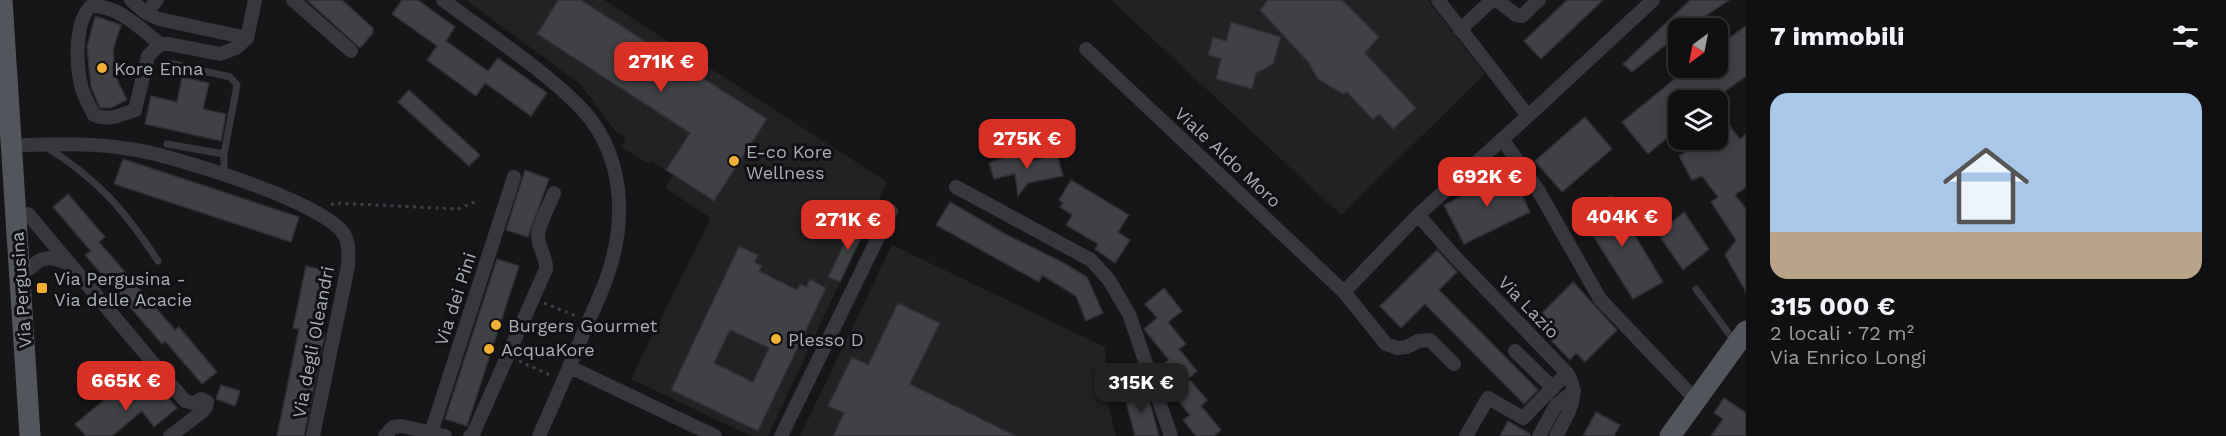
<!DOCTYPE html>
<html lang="it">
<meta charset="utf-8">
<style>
:root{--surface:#101012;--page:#19191b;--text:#f1f3f6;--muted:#9c9d9f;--line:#303032;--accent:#d93025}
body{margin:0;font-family:"Work Sans",sans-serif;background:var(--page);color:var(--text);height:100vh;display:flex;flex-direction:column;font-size:22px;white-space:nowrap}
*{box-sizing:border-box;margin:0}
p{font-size:20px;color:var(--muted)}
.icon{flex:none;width:33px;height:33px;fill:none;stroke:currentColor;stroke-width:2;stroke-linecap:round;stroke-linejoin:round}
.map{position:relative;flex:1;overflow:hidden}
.sheet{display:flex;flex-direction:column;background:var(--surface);width:480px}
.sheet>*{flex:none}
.needle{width:39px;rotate:212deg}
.fabs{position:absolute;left:1668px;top:18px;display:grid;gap:12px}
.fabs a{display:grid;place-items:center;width:60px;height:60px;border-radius:12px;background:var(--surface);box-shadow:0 3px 15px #0003,0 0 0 2px var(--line);font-size:30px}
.price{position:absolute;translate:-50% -51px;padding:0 14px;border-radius:12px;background:var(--accent);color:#fff;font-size:20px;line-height:39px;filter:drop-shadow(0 2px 3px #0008)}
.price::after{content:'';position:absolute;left:50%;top:36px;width:18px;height:14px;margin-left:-9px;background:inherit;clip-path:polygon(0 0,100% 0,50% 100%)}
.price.on{background:#222;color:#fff}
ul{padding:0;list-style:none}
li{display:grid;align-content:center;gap:12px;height:318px;padding:0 24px}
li+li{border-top:2px solid var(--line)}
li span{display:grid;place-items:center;height:186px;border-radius:18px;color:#555}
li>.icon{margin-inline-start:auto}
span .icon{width:108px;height:108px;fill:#fffc;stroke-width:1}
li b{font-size:26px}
h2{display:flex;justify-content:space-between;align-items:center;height:72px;padding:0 24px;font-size:26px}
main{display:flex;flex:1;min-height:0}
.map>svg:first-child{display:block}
.built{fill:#222225}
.building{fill:#404145;stroke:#303034;stroke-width:1.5;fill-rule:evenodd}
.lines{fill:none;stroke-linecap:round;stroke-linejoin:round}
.path{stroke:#3d3f44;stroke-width:3;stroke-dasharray:3 4.5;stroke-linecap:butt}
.service{stroke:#37383d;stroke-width:7}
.minor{stroke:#37383d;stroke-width:14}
.primary{stroke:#53555c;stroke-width:21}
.poi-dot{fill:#f2b134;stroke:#111113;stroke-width:2}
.labels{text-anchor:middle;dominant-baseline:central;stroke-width:6;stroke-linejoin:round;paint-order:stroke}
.poi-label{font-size:18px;fill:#a8adb8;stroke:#111113;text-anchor:start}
.street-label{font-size:18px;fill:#a8adb8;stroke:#111113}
</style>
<main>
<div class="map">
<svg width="1746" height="436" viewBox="0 0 1746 436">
<rect width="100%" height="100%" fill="#161618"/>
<path class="built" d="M 466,0 L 604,0 L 887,182 L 768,436 L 751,436 L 631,379 L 711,218 L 665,188 L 673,175 L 651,161 L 649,164 L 621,147 L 626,138 L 616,132 L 581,85 Z
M 1111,0 L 1428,0 L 1485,74 L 1341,215 Z
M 892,245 L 1105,347 L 1108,405 L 1116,436 L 800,436 Z"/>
<path class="building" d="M 307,0 L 342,0 L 373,28 L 373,33 L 360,48 Z
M 402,0 L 418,0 L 455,27 L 446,41 L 488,71 L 498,58 L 547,93 L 531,116 L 485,83 L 476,96 L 427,60 L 437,46 L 392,14 Z
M 558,0 L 581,0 L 767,119 L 714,201 L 666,170 L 690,133 L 537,34 Z
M 1268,0 L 1342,0 L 1379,37 L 1365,53 L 1416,108 L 1393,129 L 1379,114 L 1373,120 L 1347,92 L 1343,94 L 1318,79 L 1308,62 L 1260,10 Z
M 1567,0 L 1603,0 L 1541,59 L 1524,41 Z
M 1690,0 L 1729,0 L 1688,28 L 1678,28 L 1678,35 L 1632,72 L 1623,64 Z
M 95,16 L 121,25 L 113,50 L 116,77 L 127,100 L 111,108 L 100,108 L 91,87 L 87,47 Z
M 1231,22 L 1281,37 L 1273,64 L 1256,73 L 1252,89 L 1216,79 L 1221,59 L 1208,55 L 1213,37 L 1226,41 Z
M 1746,26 L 1746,76 L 1713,100 L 1678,100 L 1678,129 L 1648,154 L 1622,122 L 1688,68 L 1718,68 L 1718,46 Z
M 182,77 L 209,83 L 203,109 L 226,114 L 221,141 L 145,124 L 151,96 L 177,102 Z
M 409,90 L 480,155 L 469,166 L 398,102 Z
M 1718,111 L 1740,139 L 1746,134 L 1746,187 L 1735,195 L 1746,209 L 1746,292 L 1725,255 L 1736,240 L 1711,202 L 1718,197 L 1702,176 L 1692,180 L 1679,156 L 1705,140 L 1718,140 Z
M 1585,117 L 1612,149 L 1562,192 L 1535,161 Z
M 1019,152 L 1023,164 L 1057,154 L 1063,176 L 1028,183 L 1018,196 L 1015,174 L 994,179 L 989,163 Z
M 123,159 L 299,217 L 291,242 L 114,184 Z
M 525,170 L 549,179 L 528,237 L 506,230 Z
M 1511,172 L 1530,212 L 1464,244 L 1444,205 Z
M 1071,180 L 1129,215 L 1118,232 L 1130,240 L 1115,263 L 1095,249 L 1098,244 L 1066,225 L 1072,215 L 1060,207 L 1063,203 L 1059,200 Z
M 68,194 L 105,237 L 99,242 L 175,330 L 179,327 L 217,372 L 202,384 L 165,341 L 162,344 L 85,255 L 91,251 L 53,207 Z
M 1611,196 L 1663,282 L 1633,299 L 1580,215 Z
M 950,202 L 1005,234 L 1062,262 L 1087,277 L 1103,313 L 1086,321 L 1076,296 L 1042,275 L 1039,282 L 936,225 Z
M 1684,212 L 1709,249 L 1683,270 L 1658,234 Z
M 856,219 L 867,225 L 840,282 L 828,277 Z
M 739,246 L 758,255 L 755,262 L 762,266 L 759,271 L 797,290 L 800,284 L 806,287 L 810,279 L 826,288 L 758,431 L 671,390 ZM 730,330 L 769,348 L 753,382 L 714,363 Z
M 1437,250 L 1457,272 L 1439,290 L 1538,390 L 1524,404 L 1425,304 L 1401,328 L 1380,306 Z
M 497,259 L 519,266 L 467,426 L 445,419 Z
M 306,266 L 335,273 L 322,333 L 325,333 L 304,436 L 277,436 L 299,329 L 293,328 Z
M 1573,282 L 1617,330 L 1585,362 L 1576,353 L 1570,360 L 1533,322 Z
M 1164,288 L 1182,311 L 1168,322 L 1186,344 L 1179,349 L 1197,371 L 1181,385 L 1163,364 L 1169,360 L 1144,329 L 1157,318 L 1145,304 Z
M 898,303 L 940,323 L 910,384 L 1016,436 L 833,436 L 844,413 L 828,406 L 852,357 L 868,365 Z
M 1190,380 L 1207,400 L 1201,406 L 1221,430 L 1214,436 L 1196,436 L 1183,420 L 1190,415 L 1173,394 Z
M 155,383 L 177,408 L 154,427 L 142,411 L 112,436 L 86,436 L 75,424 L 121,386 L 134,401 Z
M 221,385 L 240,391 L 235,406 L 216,399 Z
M 1145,388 L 1152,410 L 1159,436 L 1135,436 L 1124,394 Z
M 1724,398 L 1746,413 L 1746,436 L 1711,436 L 1723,419 L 1714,413 Z
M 1596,412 L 1620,425 L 1614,436 L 1583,436 Z
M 1508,421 L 1530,434 L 1530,436 L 1500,436 Z"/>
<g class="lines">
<path class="path" d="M 331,205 L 335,203 L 458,209 L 479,200
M 544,303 L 576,316
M 519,361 L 550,375"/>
<path class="service" d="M 169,63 L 230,77 L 237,85 L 224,154 L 224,173
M 167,144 L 224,154
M 46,147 C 98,179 125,211 158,261
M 1696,289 L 1735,342"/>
<path class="minor" d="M 131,0 L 146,13 L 159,19 L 247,38
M 293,0 L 351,51
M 443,0 C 487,33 537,65 576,103 C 624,149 628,217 607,277 C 601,294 593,311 586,327 C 571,364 555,400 539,436
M 1438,0 L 1528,116
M 1497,0 L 1516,15 L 1522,16 L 1539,0
M 146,13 L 157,0
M 1460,30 L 1492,0
M 160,44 C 140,28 118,5 91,6 C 74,22 76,67 82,89 C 85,98 90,107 94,115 C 109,121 121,115 135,110 L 148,56 L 160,44 L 169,44 L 220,54 L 236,48 L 247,38 L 255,0
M 1086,49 L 1344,292 L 1386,344 L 1397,348 L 1407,347 L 1418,341 L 1430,340 L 1454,364
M 1502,139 L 1538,190 L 1600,299 L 1695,399
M 25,145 C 60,144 95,143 130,149 C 170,154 324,202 344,234 C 350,244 348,255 348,266 L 313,436
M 956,187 L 1091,260 L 1109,280 L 1129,314 L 1171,436
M 28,214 L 185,401 L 194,403 L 201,399 L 207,402 L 206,407 L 202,412 L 170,436
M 1418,215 L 1456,258 L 1567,373 C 1582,396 1567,415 1556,436
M 31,268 C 43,253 56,258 71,265
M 1344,292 L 1418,215 L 1528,116 L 1653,0
M 1515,351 L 1553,388
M 570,367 L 715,436
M 385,436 L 393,427 L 402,426 L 445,436
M 430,436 L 514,177
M 470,436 L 473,434 L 546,269 C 547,257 538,248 538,235 C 539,224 550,204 554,193
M 781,436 L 891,211
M 1466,436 L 1488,398 L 1523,418 L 1567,373
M 1539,436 L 1556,405 L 1574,391"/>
<path class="primary" d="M 2,0 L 30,436
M 1670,436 L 1746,331"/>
</g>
<g class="poi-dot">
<circle cx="102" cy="68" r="6"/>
<circle cx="734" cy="161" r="6"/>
<rect x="36" y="282" width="12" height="12" rx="3"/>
<circle cx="496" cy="325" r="6"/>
<circle cx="776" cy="339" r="6"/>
<circle cx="489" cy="349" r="6"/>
</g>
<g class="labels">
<g class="poi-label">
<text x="114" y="68">Kore Enna</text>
<text x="746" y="151">E-co Kore<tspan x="746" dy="21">Wellness</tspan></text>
<text x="54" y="278">Via Pergusina -<tspan x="54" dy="21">Via delle Acacie</tspan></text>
<text x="508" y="325">Burgers Gourmet</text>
<text x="788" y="339">Plesso D</text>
<text x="501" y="349">AcquaKore</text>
</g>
<g class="street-label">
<text transform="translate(1228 157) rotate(43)">Viale Aldo Moro</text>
<text transform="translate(21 290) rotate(-94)">Via Pergusina</text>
<text transform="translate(455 299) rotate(-72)">Via dei Pini</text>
<text transform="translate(1529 307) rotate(46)">Via Lazio</text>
<text transform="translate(313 342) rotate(-79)">Via degli Oleandri</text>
</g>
</g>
</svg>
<div class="fabs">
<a><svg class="needle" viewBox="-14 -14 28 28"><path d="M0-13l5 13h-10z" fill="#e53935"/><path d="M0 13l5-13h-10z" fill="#9c9d9f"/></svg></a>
<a><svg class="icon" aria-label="layers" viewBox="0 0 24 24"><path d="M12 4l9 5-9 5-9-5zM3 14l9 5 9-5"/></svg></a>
</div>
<b class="price" style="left:661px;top:93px">271K €</b>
<b class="price" style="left:1027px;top:170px">275K €</b>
<b class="price" style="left:1487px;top:208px">692K €</b>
<b class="price" style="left:1622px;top:248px">404K €</b>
<b class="price" style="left:848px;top:251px">271K €</b>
<b class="price" style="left:126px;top:412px">665K €</b>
<b class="price on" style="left:1141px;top:414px">315K €</b>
</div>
<section class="sheet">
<h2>7 immobili<svg class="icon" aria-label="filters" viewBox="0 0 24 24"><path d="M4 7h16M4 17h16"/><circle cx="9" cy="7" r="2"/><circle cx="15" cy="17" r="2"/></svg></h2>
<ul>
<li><span style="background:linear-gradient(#a9c7e8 75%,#b9a48a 0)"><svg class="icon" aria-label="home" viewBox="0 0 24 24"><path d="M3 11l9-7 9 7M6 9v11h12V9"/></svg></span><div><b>315 000 €</b><p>2 locali · 72 m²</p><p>Via Enrico Longi</p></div></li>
</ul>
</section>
</main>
